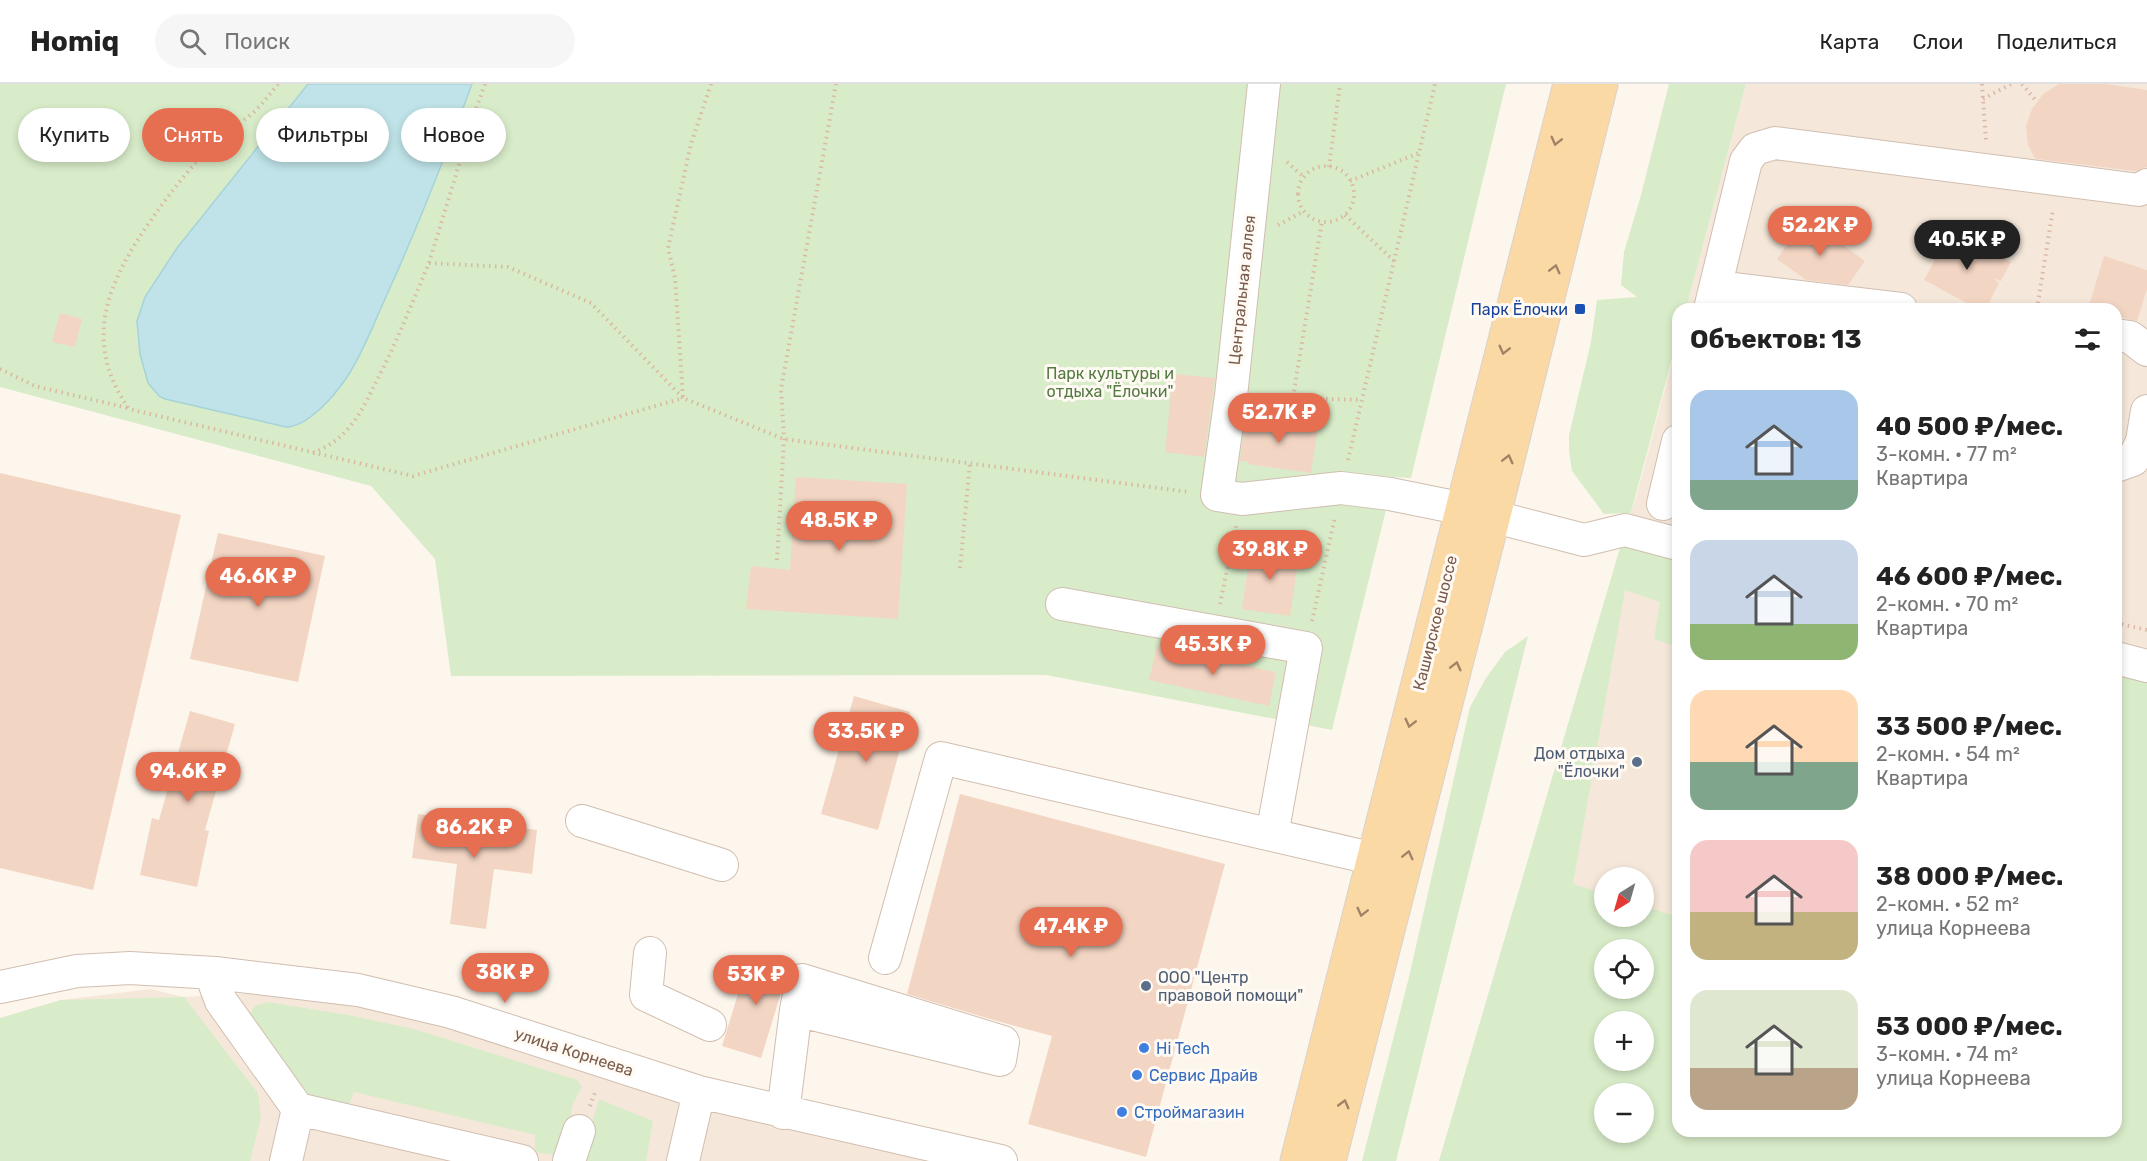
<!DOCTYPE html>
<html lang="ru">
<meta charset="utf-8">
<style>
:root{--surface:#fff;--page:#f6f6f6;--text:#222;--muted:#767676;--line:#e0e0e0;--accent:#e76f51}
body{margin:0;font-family:Rubik,sans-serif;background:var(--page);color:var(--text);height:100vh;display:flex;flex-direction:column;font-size:22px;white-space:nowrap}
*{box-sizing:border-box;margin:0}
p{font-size:20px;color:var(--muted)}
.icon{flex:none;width:33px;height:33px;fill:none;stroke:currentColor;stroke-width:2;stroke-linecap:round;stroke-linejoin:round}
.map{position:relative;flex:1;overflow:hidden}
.panel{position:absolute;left:1672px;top:219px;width:450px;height:834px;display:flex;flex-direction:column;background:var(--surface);border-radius:18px;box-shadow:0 3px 9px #0003}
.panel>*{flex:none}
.guide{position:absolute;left:18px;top:24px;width:570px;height:54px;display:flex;gap:12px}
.needle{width:39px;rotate:217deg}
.fabs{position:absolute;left:1594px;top:783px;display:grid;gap:12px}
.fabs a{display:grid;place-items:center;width:60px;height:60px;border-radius:50%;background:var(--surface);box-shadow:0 3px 9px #0003;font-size:30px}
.price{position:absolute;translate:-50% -51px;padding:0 14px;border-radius:21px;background:var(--accent);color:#fff;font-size:20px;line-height:39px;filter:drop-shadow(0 2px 3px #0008)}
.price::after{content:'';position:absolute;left:50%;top:36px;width:18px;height:14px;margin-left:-9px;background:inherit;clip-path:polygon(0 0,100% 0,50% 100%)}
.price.on{background:#222;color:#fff}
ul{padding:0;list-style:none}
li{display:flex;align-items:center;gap:18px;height:150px;padding:0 18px}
li span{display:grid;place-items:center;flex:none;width:168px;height:120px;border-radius:18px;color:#555}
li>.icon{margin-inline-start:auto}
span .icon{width:72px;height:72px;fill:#fffc;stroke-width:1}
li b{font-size:26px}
h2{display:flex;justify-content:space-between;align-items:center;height:72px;padding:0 18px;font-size:26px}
.chip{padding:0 21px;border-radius:27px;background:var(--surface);box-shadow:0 3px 9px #0003;font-size:21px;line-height:54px}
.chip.on{background:var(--accent);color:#fff}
header{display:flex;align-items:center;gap:36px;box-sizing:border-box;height:84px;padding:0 30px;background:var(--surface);border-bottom:2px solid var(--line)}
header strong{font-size:28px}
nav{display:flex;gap:33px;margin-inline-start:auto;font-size:21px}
.search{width:420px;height:54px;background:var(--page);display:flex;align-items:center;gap:15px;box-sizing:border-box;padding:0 21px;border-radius:33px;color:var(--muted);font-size:22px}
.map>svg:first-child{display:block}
.residential{fill:#f5e8da;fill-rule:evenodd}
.green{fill:#d8ecc9;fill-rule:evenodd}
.water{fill:#bfe3e8;stroke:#a5d3da;stroke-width:1.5}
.building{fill:#f3d5c3}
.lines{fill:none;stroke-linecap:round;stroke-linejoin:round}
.minor-casing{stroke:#d1beb0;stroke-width:34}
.major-casing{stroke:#dad1cd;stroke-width:35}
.path{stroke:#d9b8a5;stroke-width:4;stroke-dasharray:1.5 4.5;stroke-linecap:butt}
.minor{stroke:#fff;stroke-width:32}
.major{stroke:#fbd9a5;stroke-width:33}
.oneway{stroke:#a18267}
.transit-dot{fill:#1a4fb4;stroke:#fffaf3;stroke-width:2}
.service-dot{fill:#5c6f8a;stroke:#fffaf3;stroke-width:2}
.shop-dot{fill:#3f7fe0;stroke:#fffaf3;stroke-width:2}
.labels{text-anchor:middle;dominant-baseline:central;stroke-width:6;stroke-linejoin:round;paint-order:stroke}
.street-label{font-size:16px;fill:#7a5c4d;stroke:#fffaf3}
.transit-label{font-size:16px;fill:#164399;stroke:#fffaf3;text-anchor:end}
.park-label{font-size:16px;fill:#537a41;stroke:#fffaf3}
.service-label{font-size:16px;fill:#4e5e75;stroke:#fffaf3;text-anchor:end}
.shop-label{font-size:16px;fill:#366cbe;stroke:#fffaf3;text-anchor:start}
</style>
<header>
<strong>Homiq</strong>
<div class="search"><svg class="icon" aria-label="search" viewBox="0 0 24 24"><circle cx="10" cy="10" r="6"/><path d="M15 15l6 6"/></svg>Поиск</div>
<nav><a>Карта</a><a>Слои</a><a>Поделиться</a></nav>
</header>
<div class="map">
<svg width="2147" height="1077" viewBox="0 0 2147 1077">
<rect width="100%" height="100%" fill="#fdf6ec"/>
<path class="residential" d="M 1746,0 L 2147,0 L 2147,1077 L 1439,1077 L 1637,410 L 1678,255 L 1678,1047 L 2116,1047 L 2116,225 L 1686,225 ZM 1605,794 L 1644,794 L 1644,832 L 1605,832 ZM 1605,866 L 1644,866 L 1644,904 L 1605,904 ZM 1605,938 L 1644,938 L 1644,976 L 1605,976 ZM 1605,1010 L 1644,1010 L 1644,1048 L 1605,1048 Z
M 151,905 L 184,913 L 274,908 L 409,924 L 958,1077 L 0,1077 L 0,934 L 61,916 Z"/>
<path class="green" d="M 0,0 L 1506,0 L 1411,394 L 1394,393 L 1332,646 L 1046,591 L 451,592 L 435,475 L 371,402 L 0,303 Z
M 1669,0 L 1746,0 L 1686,225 L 1678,225 L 1678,252 L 1631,429 L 1604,430 L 1572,387 L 1569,367 L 1569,351 L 1591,258 L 1597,216 L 1637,213 L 1621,201 L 1624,168 L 1641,111 Z
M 1622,457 L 1678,472 L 1678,563 L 1654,555 L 1660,518 L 1625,506 L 1573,800 L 1605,810 L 1605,832 L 1644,832 L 1644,822 L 1678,833 L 1678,1047 L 2116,1047 L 2117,585 L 2147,593 L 2147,1077 L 1439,1077 ZM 1605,866 L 1644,866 L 1644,904 L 1605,904 ZM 1605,938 L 1644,938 L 1644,976 L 1605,976 ZM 1605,1010 L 1644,1010 L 1644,1048 L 1605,1048 Z
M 1528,552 L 1396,1077 L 1362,1077 L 1409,893 L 1470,623 L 1486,594 L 1505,568 Z
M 184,913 L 258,1009 L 261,1034 L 250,1077 L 0,1077 L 0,934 L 61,916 Z
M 268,918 L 348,931 L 414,945 L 577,996 L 582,1003 L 572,1022 L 570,1040 L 554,1071 L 535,1068 L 535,1051 L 354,1008 L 346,1028 L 310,1018 L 249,931 L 255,922 Z
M 599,1015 L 653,1037 L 646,1077 L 581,1077 Z"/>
<path class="water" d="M 308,0 L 472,0 C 445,73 417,145 385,215 C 373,241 363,269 347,293 C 335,311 308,343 286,343 L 165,315 L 159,312 L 148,299 L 140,270 L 137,237 L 145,213 L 177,164 Z"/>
<path class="building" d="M 2059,0 L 2106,0 L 2147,6 L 2147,83 L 2135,87 L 2037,75 L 2034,73 L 2028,61 L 2026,42 L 2032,25 L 2043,10 Z
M 1806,134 L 1865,177 L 1848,201 L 1806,196 L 1777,175 Z
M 1951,145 L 2011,178 L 2001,197 L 1993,194 L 1999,199 L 1986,225 L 1978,225 L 1924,196 Z
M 2104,172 L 2147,186 L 2147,205 L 2137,237 L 2116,232 L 2116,225 L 2088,225 Z
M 60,229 L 82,235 L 75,263 L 52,258 Z
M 1173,290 L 1215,294 L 1204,373 L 1165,368 Z
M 1246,332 L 1318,342 L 1311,389 L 1248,380 L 1248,377 L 1240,377 Z
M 0,389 L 181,431 L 93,806 L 0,784 Z
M 796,393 L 907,400 L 898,535 L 746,525 L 751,482 L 790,486 Z
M 218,449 L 325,472 L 298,598 L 190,575 Z
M 1251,462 L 1299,470 L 1290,532 L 1242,525 Z
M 1157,562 L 1276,588 L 1269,622 L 1149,596 Z
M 854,612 L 910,628 L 878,746 L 821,730 Z
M 190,627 L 235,640 L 205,746 L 209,747 L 197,803 L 140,791 L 152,734 L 159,736 Z
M 960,710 L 1225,780 L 1146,1073 L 1028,1040 L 1052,952 L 990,935 L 907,910 Z
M 418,730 L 537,746 L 532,790 L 494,785 L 486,845 L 450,840 L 457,780 L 412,774 Z
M 750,871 L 789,883 L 761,974 L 722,962 Z"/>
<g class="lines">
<g class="minor-casing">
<path id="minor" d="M 1264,0 L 1231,312 L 1217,411 L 1242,415 L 1341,404 L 1390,410 L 1464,425 L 1584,456 L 1625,446 L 1678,460
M 1713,212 L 1733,205 L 1901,225
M 1710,225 L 1746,77 L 1755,65 L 1775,59 L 2139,106 L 2147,101
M 2116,251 L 2130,253 L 2147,266
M 2116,382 L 2133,376 L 2142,357 L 2147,327
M 1663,420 L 1678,357
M 1062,520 L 1306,564 L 1272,751
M 2116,574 L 2147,582
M 582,737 L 722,781
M 650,869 L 646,911 L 710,941
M 885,874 L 941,674 L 1375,775
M 215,889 L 215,901 L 221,917 L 298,1025
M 0,903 L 77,887 L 130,884 L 215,889 L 358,906 L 451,928 L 699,1008 L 1001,1077
M 783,1029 L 796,926 L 802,896 L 1003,958 L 1000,976 L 796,926
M 286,1077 L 298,1025 L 522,1077
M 569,1077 L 579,1047
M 683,1077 L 699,1008"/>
</g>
<g class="major-casing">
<path id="major" d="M 1297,1077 L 1570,0
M 1329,1077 L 1494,431 L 1601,0"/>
</g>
<path class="path" d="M 278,0 C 270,10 263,19 254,28 C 240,40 224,49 211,62 C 189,85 169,110 151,136 C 108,198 81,256 129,325 L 413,392 L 683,314 L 591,219 L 508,183 L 429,179 C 412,219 396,260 376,298 C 368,314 360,332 347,346 C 338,356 327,363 313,369
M 711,0 L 691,60 L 668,164 L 675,194 L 683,314 L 784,355 L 1189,408
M 1982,0 L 1986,58
M 2022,0 L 2037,18
M 1983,15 L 2011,0
M 1287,78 L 1304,93
M1298 110a28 28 0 1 1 56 0a28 28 0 1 1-56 0Z
M 1329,83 L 1340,0
M 1350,97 L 1419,69
M 1345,131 L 1394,177
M 1278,141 L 1304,127
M 429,179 L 476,25 L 485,0
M 2037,225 L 2053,125
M 0,285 L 35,302 L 128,324
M 1260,313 L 1362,316
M 1293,313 L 1322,137
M 1348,376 L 1435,0
M 777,476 L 784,355 L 781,305 L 836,0
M 960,484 L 970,379
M 1220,520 L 1236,442
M 1312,537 L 1335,433
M 2116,539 L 2147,546
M 590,1022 L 596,1006"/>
<use href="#minor" class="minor"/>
<use href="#major" class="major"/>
</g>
<defs><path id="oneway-chevron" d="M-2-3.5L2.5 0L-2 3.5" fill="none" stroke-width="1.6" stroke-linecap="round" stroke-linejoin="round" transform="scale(1.5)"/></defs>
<g class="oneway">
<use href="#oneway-chevron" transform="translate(1556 57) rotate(104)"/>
<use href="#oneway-chevron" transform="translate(1555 185) rotate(-76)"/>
<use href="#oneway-chevron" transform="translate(1504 266) rotate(104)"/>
<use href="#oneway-chevron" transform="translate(1508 375) rotate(-76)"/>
<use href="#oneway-chevron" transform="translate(1456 582) rotate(-76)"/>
<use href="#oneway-chevron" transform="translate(1410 639) rotate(104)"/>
<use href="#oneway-chevron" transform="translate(1408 771) rotate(-76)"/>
<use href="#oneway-chevron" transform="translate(1362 828) rotate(104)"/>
<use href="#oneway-chevron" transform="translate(1344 1020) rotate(-75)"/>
</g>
<rect class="transit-dot" x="1574" y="219" width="12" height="12" rx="3"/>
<g class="service-dot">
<circle cx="1637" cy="678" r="6"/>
<circle cx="1146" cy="902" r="6"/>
</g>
<g class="shop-dot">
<circle cx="1144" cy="964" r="6"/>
<circle cx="1137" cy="991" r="6"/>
<circle cx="1122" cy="1028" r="6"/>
</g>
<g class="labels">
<g class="street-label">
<text transform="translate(1242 206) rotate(-84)">Центральная аллея</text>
<text transform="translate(1435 539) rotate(-76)">Каширское шоссе</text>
<text transform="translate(574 968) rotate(18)">улица Корнеева</text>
</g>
<g class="transit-label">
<text x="1568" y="225">Парк Ёлочки</text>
</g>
<g class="park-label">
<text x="1110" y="289">Парк культуры и<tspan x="1110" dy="18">отдыха "Ёлочки"</tspan></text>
</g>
<g class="service-label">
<text x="1625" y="669">Дом отдыха<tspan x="1625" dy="18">"Ёлочки"</tspan></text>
<text x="1158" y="893" text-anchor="start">ООО "Центр<tspan x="1158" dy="18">правовой помощи"</tspan></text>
</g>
<g class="shop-label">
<text x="1156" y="964">Hi Tech</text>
<text x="1149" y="991">Сервис Драйв</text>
<text x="1134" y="1028">Строймагазин</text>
</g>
</g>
</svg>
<div class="fabs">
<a><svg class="needle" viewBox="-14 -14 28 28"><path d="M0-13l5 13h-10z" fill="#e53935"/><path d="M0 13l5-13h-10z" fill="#767676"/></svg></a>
<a><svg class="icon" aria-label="locate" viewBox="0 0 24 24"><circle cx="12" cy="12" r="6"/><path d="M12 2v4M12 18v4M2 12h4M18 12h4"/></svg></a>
<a>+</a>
<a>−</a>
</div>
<b class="price" style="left:1820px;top:173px">52.2K ₽</b>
<b class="price on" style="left:1967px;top:187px">40.5K ₽</b>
<b class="price" style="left:1279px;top:360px">52.7K ₽</b>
<b class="price" style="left:839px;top:468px">48.5K ₽</b>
<b class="price" style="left:1270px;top:497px">39.8K ₽</b>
<b class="price" style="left:258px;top:524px">46.6K ₽</b>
<b class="price" style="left:1213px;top:592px">45.3K ₽</b>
<b class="price" style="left:866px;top:679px">33.5K ₽</b>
<b class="price" style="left:188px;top:719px">94.6K ₽</b>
<b class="price" style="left:474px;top:775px">86.2K ₽</b>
<b class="price" style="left:1071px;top:874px">47.4K ₽</b>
<b class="price" style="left:505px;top:920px">38K ₽</b>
<b class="price" style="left:756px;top:922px">53K ₽</b>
<div class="guide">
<a class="chip">Купить</a>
<a class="chip on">Снять</a>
<a class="chip">Фильтры</a>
<a class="chip">Новое</a>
</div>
<section class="panel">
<h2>Объектов: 13<svg class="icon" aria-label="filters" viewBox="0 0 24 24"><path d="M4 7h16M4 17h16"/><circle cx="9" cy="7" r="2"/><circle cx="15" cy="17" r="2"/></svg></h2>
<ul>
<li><span style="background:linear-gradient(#a9c7e8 75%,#7fa58c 0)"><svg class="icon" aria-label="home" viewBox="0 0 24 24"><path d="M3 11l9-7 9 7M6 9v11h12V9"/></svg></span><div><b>40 500 ₽/мес.</b><p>3-комн. · 77 m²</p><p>Квартира</p></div></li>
<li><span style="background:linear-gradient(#c9d6e8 70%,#8fb573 0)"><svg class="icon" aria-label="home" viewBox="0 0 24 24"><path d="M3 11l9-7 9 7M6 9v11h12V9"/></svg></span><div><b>46 600 ₽/мес.</b><p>2-комн. · 70 m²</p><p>Квартира</p></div></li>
<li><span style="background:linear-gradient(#ffd9b3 60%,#7fa58c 0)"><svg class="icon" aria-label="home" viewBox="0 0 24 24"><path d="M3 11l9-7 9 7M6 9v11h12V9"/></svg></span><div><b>33 500 ₽/мес.</b><p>2-комн. · 54 m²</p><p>Квартира</p></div></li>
<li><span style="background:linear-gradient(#f6c9c9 60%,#c2b280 0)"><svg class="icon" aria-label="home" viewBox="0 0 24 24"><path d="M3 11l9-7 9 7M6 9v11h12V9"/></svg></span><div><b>38 000 ₽/мес.</b><p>2-комн. · 52 m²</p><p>улица Корнеева</p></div></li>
<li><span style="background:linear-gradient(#dfe7d0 65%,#b9a48a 0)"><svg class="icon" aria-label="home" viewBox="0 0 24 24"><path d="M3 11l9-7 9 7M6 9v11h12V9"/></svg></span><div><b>53 000 ₽/мес.</b><p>3-комн. · 74 m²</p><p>улица Корнеева</p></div></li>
</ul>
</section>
</div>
